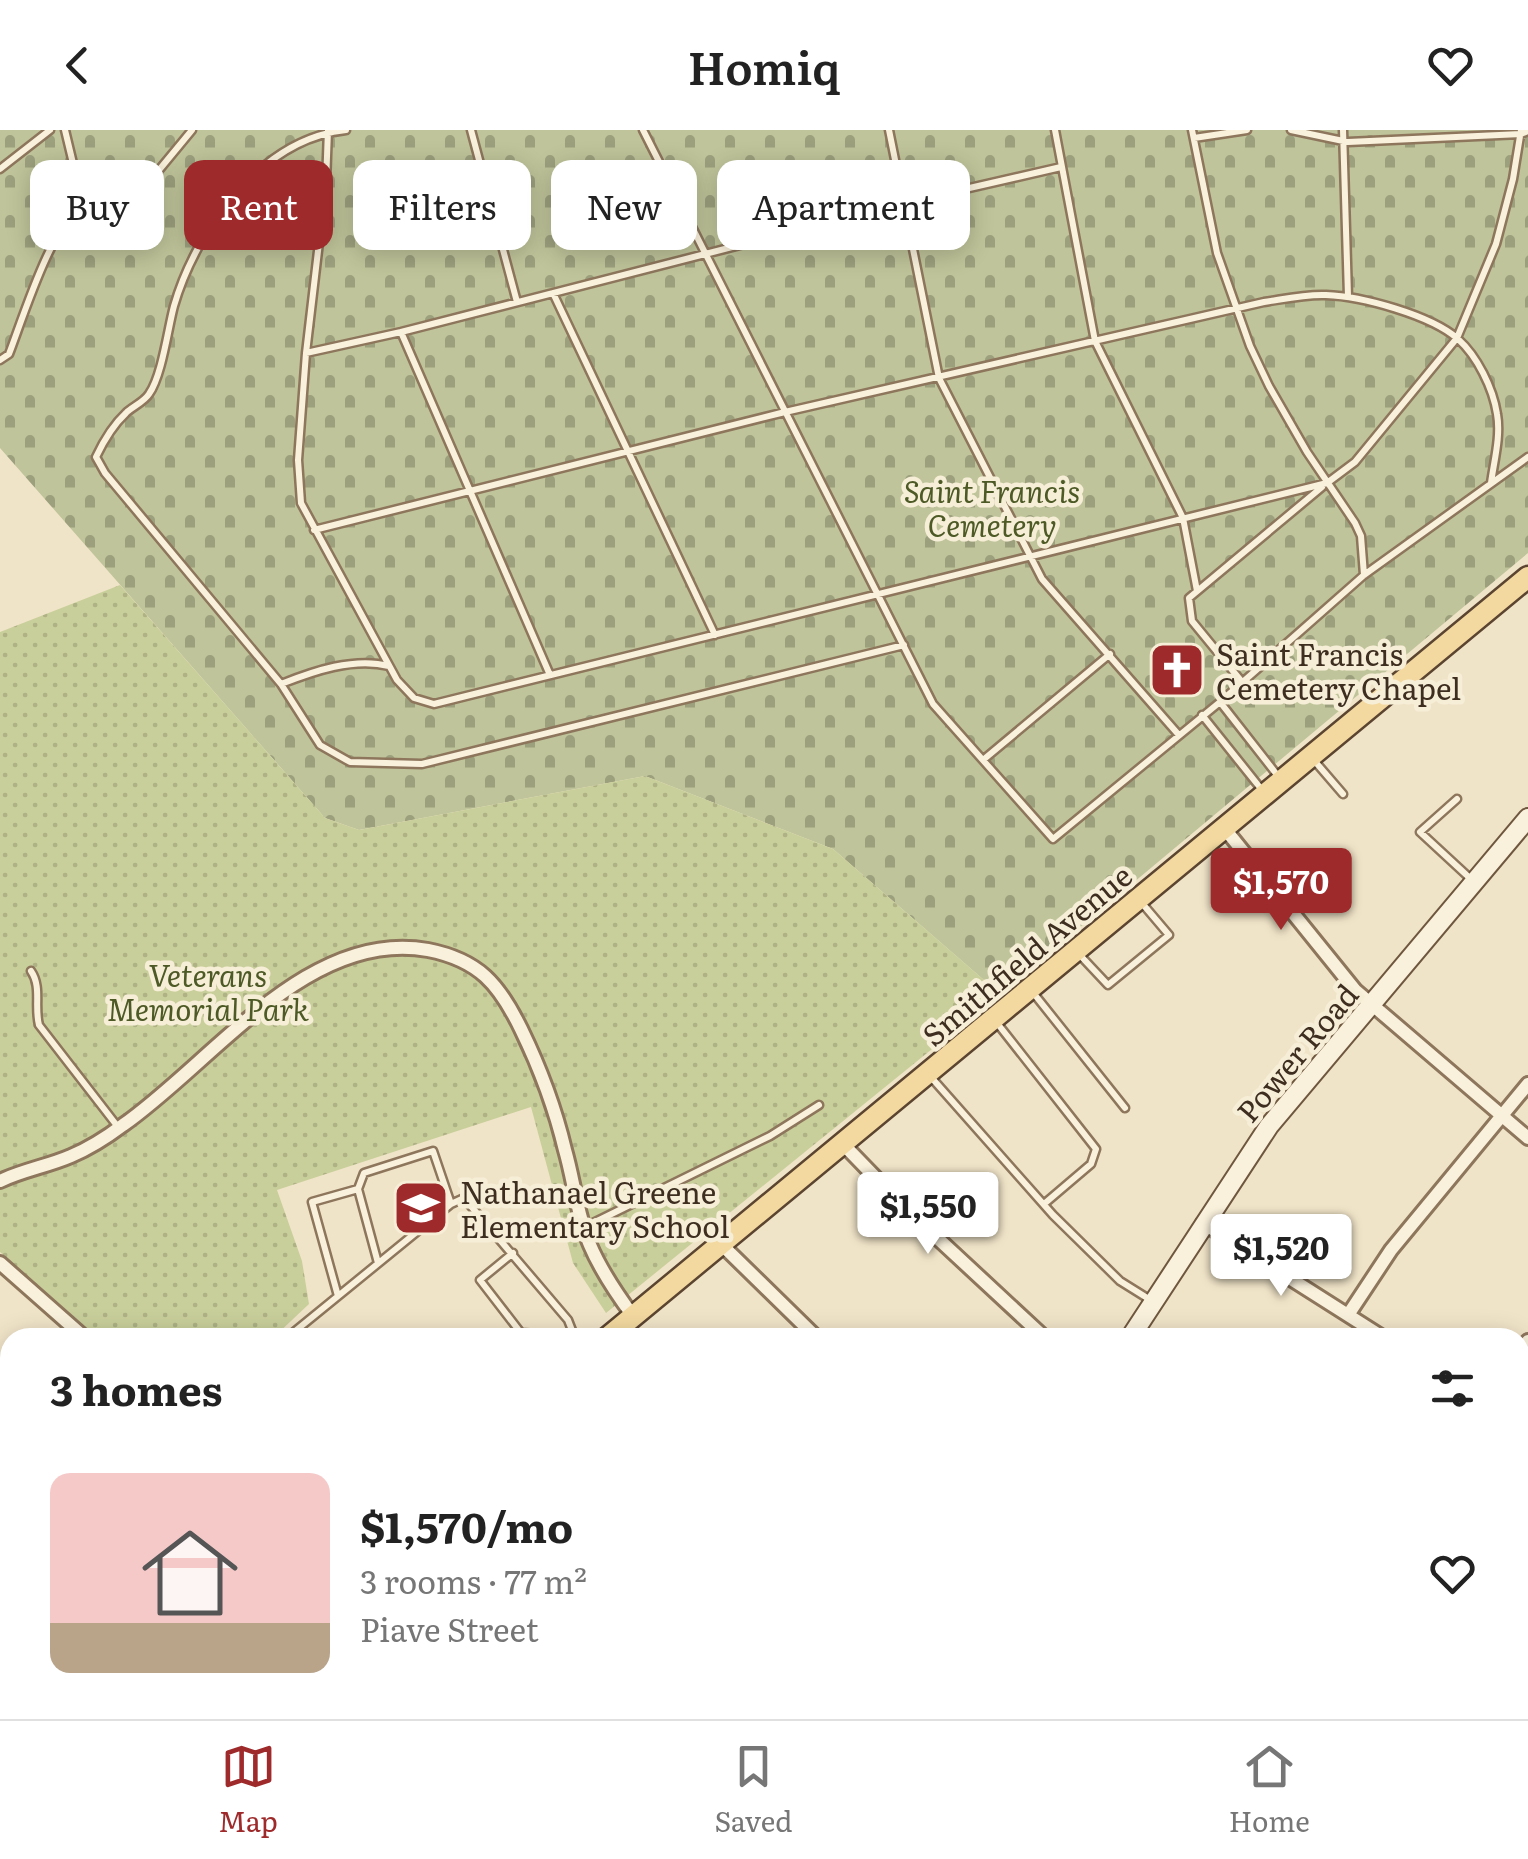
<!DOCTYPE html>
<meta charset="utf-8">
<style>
:root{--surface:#fff;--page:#f6f6f6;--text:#222;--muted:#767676;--line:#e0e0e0;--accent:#9e2a2b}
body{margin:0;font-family:Literata,serif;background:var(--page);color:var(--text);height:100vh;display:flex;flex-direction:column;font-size:38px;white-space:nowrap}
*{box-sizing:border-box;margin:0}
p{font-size:32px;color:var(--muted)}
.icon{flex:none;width:55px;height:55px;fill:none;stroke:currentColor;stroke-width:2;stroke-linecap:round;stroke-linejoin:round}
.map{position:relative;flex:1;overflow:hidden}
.drawer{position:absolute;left:0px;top:1198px;width:1530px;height:392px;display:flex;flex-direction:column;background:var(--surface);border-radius:30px 30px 0 0;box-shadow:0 5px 25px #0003}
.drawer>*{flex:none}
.guide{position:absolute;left:30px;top:30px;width:1000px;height:90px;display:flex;gap:20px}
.price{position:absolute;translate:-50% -85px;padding:0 22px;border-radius:10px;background:#fff;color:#222;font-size:32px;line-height:65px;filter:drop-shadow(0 2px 5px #0008)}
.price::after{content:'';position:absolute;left:50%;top:60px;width:30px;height:22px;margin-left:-15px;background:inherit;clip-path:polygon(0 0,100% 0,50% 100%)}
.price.selected{background:var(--accent);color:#fff}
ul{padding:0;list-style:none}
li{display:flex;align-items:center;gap:30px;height:250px;padding:0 50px}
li+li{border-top:2px solid var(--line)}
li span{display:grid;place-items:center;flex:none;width:280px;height:200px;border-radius:20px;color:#555}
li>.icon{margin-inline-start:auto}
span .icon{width:120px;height:120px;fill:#fffc;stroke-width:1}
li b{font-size:42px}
h2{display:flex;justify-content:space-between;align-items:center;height:120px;padding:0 50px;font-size:42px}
.pill{padding:0 35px;border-radius:20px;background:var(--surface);box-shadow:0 5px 25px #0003;font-size:35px;line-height:90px}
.pill.selected{background:var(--accent);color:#fff}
header{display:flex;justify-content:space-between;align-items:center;height:130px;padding:0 50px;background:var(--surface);font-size:45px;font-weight:600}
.tabs{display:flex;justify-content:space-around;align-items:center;height:140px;border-top:2px solid var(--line);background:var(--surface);font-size:28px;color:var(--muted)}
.tabs a{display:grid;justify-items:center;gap:5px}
.tabs .selected{color:var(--accent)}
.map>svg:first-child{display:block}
.cemetery{fill:url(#cemetery-stones)}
.park{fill:url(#park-dots)}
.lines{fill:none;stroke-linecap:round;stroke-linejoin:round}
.service-casing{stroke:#8d765c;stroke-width:11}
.minor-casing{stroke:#8d765c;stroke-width:18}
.secondary-casing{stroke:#6f573f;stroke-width:22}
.primary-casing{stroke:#5b4430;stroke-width:25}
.service{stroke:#faf1dc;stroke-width:6}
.minor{stroke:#faf1dc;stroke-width:12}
.secondary{stroke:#faf1dc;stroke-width:18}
.primary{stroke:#f3d9a0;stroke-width:20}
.labels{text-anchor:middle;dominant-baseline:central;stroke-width:9;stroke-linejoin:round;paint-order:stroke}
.park-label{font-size:30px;font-style:italic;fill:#4d5a26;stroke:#f7eed8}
.poi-label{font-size:30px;fill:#3d2e20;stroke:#f7eed8;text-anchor:start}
.street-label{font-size:30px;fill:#3d2e20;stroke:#f7eed8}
</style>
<header><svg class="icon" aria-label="back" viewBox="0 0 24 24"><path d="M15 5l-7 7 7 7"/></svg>Homiq<svg class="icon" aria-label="heart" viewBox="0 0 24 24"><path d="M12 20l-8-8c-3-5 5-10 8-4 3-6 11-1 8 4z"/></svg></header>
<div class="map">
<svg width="1528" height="1589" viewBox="0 0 1528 1589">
<defs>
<pattern id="cemetery-stones" width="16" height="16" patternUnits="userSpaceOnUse" patternTransform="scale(2.5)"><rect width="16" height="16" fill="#bfc49a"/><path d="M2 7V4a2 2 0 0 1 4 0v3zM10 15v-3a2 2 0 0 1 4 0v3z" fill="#9ca07d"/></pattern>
<pattern id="park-dots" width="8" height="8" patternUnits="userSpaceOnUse" patternTransform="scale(2.5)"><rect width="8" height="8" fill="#c9cf9b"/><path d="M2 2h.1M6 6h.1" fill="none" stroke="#aeb285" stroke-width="1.8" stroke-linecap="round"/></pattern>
</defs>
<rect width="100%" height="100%" fill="#f0e4c8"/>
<path class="cemetery" d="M 0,0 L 1528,0 L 1528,423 L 1000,864 L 833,719 L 645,646 L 359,700 L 325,688 L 0,318 Z"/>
<path class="park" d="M 120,455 L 325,688 L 359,700 L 645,646 L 833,719 L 1000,864 L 606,1183 L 573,1133 L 531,977 L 277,1060 L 302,1131 L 309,1174 L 274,1207 L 97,1207 L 0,1122 L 0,502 Z"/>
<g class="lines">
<g class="service-casing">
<path id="service" d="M 65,0 L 83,75
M 328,0 L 326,53 L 306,223 L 298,330 L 301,373 L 397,550 L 414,568 L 434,574 L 1327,353 L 1355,332 L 1457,208 L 1496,114 L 1513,49 L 1521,0
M 346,0 C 261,9 196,100 174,176 C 168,198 162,246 149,264 C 144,272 132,277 126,283 C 112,296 104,310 96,327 L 105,343 L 281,554 L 320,615 L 350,632 L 422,634 L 904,515
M 471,0 L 517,172
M 643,0 L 933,574 L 1053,709 L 1220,572 L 1364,445 L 1528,327
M 889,0 L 939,248 L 1042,449 L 1178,604
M 1055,0 L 1095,211 L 1183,388 L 1197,461
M 1192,0 L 1217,123 L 1250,216 L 1269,256 L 1307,322 L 1355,393 L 1361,406 L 1364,445
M 1291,0 L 1348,12 L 1521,4 L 1528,1
M 1343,0 L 1348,166
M 1194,8 L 1247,0
M 0,39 L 50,0
M 553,163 L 715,505
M 401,202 L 904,73 L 1061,37
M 306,223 L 401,202 L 550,545
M 0,230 L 9,224 C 23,188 52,93 83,75 L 92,98 L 107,103 L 192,0
M 314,400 L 785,282 L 1264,172 C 1284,169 1305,164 1326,165 C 1361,166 1431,185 1458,209 C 1477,226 1493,258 1497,284 C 1501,306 1494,331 1491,353
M 1242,552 L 1192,491 L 1189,468 L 1322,357
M 281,554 C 314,541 354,527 389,536
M 1220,572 L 1278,646
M 1202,585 L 1262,660
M 1312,628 L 1343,664
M 983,630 L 1110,524
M 1457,669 L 1420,702 L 1473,751
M 1077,822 L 1108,855 L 1169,805 L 1141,772
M 31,841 C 42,857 34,876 39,895 L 118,997
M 1031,860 L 1125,978
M 997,893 L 1096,1019 L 1091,1034 L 1044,1074
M 930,946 L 1053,1085 L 1120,1151 L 1152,1171
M 358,1059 L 364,1043 L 433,1021 L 451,1074
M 585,1097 L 770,1006 L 819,975
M 513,1123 L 480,1150 L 521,1203
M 338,1166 L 312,1072 L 358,1059 L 378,1133
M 294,1208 L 294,1202 L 451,1074 L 464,1068 L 568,1190 L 575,1208
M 500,1208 L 521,1203 L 574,1206"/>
</g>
<g class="minor-casing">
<path id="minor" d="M 1225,699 L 1355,860 L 1528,1008
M 843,1014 L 905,1078 L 1045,1208
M 0,1051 C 23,1040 48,1036 71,1026 C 90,1018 107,1007 123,995 C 211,934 308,798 428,820 C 479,830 499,854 521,899 C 540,938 555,978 565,1020 C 574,1051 577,1085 590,1115 C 601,1141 616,1163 633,1186
M 1203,1093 L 1384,1208
M 722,1115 L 817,1208
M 0,1133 L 85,1208
M 1348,1185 L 1391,1120 L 1528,954
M 1520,1220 L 1528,1211
M 1520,1292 L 1528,1297
M 0,1360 L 10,1369
M 1520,1506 L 1528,1511
M 248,1580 L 257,1589
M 491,1580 L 501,1589
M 743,1580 L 753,1589
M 1036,1580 L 1051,1589
M 1324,1580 L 1339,1589
M 0,1581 L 9,1589
M 1525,1589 L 1528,1585"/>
</g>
<g class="secondary-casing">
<path id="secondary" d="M 1130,1208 L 1269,996 L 1528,688
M 885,1589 L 891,1580"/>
</g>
<g class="primary-casing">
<path id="primary" d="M 607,1208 L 1528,447
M 148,1589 L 159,1580"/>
</g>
<use href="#service" class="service"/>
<use href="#minor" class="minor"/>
<use href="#secondary" class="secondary"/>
<use href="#primary" class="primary"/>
</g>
<defs>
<g id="church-square" transform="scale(2.875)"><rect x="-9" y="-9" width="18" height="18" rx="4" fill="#9e2a2b" stroke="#f7eed8"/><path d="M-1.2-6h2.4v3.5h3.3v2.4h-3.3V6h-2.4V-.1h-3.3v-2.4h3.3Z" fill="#fff"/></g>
<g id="school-square" transform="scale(2.875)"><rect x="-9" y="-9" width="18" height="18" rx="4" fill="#9e2a2b" stroke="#f7eed8"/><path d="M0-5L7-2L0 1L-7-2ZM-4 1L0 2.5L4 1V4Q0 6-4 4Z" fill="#fff"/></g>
</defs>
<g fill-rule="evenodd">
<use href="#church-square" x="1177" y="540"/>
<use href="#school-square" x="421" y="1078"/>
</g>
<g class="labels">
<g class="park-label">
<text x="992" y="360">Saint Francis<tspan x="992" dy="34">Cemetery</tspan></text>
<text x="208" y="844">Veterans<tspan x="208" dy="34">Memorial Park</tspan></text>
</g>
<g class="poi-label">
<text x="1216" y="523">Saint Francis<tspan x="1216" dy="34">Cemetery Chapel</tspan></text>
<text x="460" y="1061">Nathanael Greene<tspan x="460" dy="34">Elementary School</tspan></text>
</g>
<g class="street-label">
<text transform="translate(1026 824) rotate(-40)">Smithfield Avenue</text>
<text transform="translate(1296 922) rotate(-50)">Power Road</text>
</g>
</g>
</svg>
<b class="price selected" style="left:1281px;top:803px">$1,570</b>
<b class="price" style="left:928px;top:1127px">$1,550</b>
<b class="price" style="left:1281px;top:1169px">$1,520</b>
<div class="guide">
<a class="pill">Buy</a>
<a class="pill selected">Rent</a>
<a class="pill">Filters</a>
<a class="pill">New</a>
<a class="pill">Apartment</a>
</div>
<section class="drawer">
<h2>3 homes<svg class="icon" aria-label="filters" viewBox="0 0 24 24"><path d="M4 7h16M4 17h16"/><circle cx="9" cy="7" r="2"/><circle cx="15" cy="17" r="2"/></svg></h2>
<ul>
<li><span style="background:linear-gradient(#f6c9c9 75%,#b9a48a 0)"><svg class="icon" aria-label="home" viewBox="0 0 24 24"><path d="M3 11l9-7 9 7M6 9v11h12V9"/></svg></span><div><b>$1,570/mo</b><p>3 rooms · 77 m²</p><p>Piave Street</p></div><svg class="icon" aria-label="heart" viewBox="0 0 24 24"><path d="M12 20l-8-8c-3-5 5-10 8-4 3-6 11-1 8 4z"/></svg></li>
</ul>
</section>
</div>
<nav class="tabs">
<a class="selected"><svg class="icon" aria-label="map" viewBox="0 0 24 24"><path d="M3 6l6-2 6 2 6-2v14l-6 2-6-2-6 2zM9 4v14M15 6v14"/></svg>Map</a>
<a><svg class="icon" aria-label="saved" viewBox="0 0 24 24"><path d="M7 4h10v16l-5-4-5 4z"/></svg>Saved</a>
<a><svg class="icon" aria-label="home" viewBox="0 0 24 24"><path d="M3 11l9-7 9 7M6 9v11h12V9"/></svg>Home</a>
</nav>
